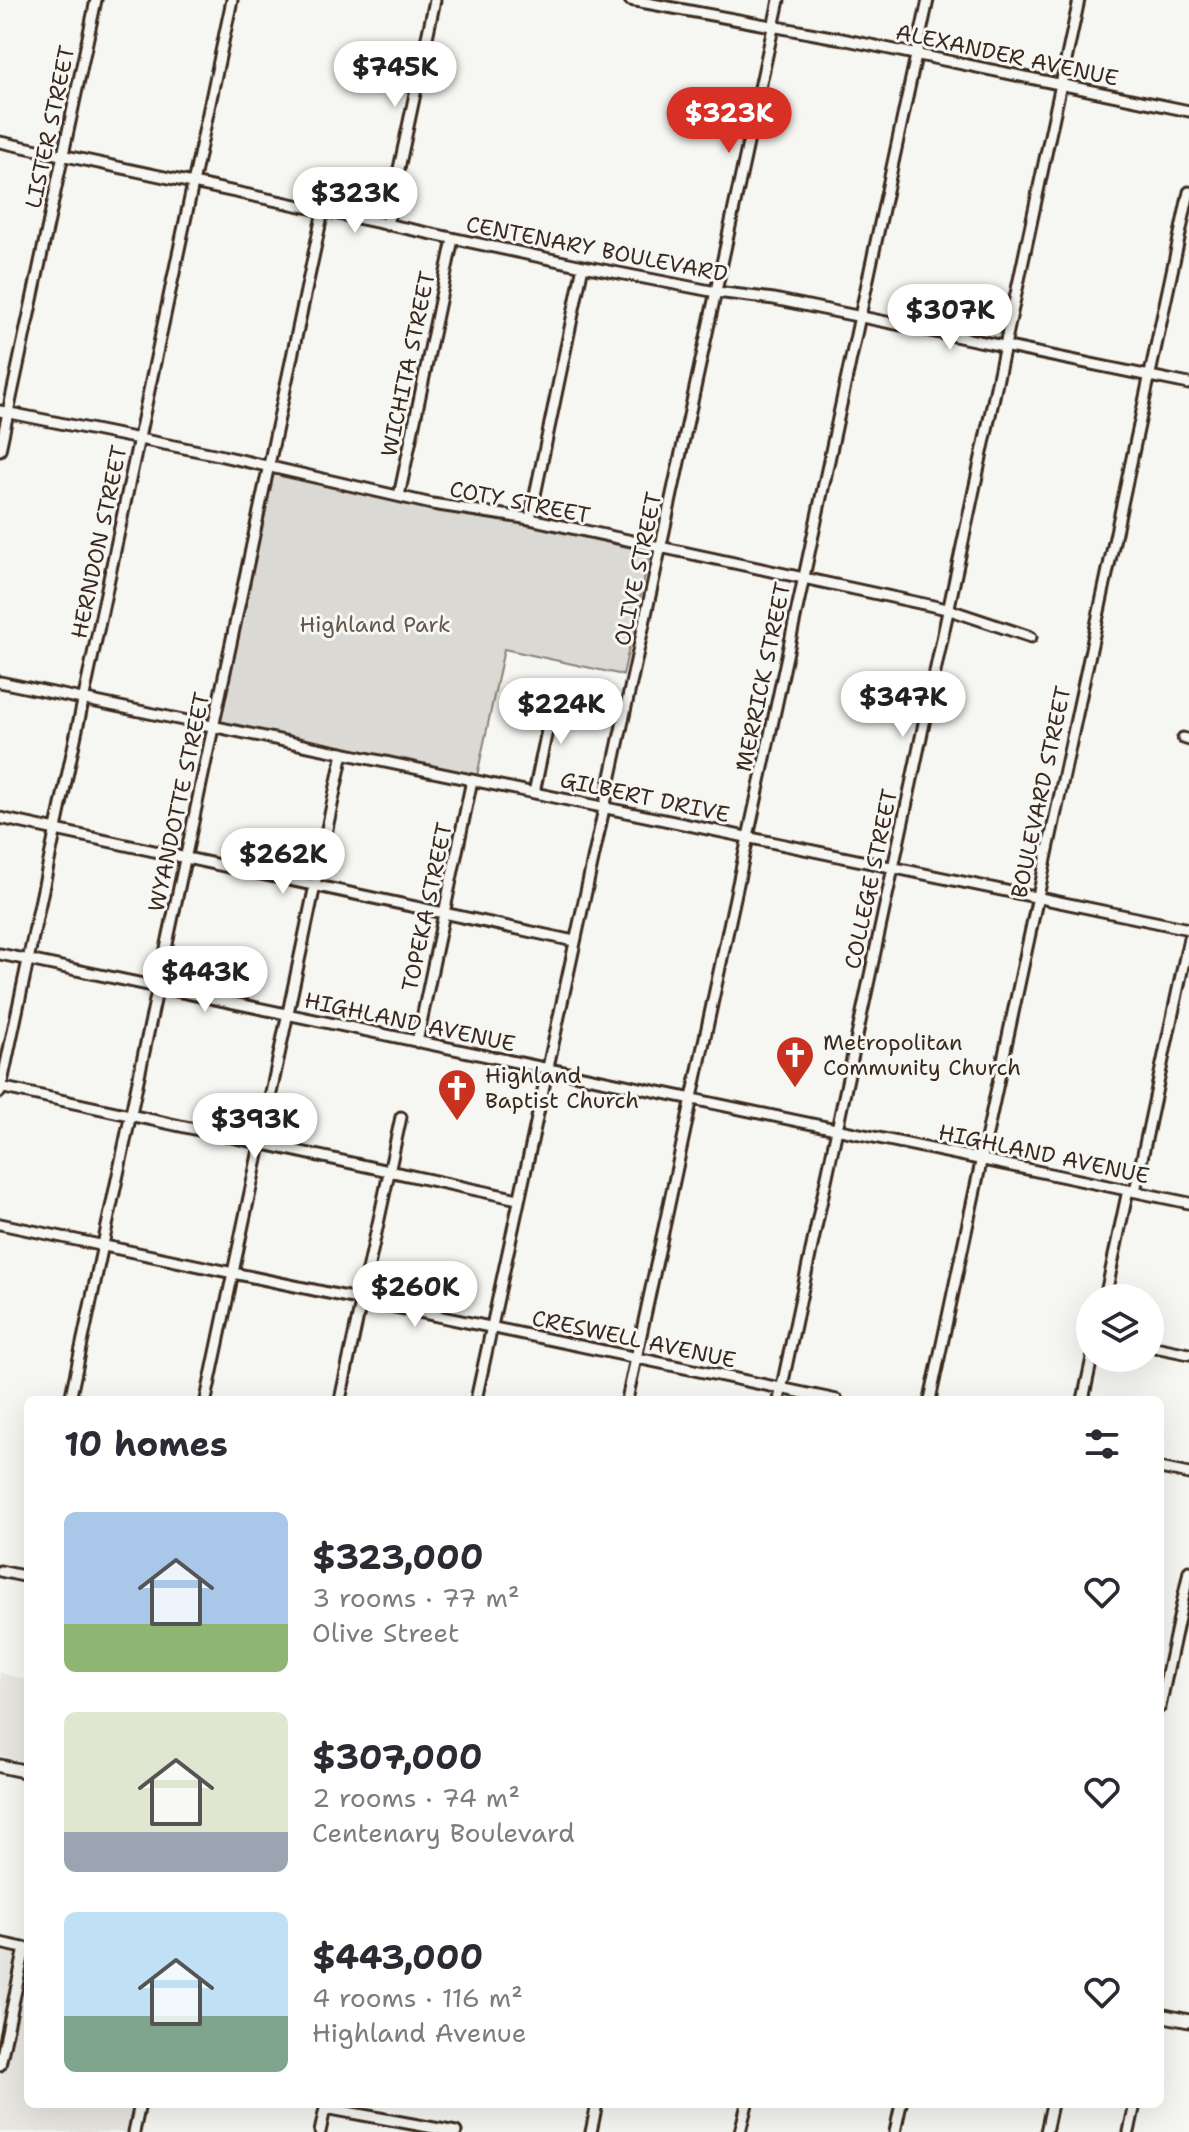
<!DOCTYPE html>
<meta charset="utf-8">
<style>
:root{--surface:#fff;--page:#f2f2f3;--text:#2b2b33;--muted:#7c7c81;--accent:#d93025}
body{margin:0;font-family:"Shantell Sans",sans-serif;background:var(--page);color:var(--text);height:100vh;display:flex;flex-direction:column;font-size:30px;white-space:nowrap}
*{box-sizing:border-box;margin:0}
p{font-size:26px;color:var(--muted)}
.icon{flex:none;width:44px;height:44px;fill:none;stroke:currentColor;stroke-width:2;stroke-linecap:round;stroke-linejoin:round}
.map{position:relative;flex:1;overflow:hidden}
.sheet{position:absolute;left:24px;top:1396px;width:1140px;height:712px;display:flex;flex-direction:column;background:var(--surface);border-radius:12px;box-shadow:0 8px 32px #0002}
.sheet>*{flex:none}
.fabs{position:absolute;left:1076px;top:1284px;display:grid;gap:16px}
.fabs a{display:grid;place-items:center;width:88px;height:88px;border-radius:50%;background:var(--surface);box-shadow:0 8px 32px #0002;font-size:40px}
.price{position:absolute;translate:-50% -68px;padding:0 18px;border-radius:28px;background:#fff;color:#222;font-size:26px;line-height:52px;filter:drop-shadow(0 2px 4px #0008)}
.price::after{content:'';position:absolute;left:50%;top:48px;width:24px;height:18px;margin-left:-12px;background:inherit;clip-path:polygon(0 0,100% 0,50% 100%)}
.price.selected{background:var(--accent);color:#fff}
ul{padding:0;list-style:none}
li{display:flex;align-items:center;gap:24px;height:200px;padding:0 40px}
li span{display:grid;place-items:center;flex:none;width:224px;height:160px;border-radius:12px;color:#555}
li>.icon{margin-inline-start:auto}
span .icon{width:96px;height:96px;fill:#fffc;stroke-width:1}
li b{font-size:34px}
h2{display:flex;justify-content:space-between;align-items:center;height:96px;padding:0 40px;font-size:34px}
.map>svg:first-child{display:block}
.built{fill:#e8e7e2}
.green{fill:#dad9d3;stroke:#8a8278;stroke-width:2}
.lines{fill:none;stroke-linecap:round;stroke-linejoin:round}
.minor-casing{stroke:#3b2a1e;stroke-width:15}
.major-casing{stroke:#3b2a1e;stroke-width:17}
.minor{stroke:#f6f6f2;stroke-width:9}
.major{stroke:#f6f6f2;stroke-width:11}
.labels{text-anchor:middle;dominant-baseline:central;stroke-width:6;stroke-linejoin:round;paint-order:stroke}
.street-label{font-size:22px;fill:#3b2a1e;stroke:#f6f6f2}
.park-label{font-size:22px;fill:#63564b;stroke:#f6f6f2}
.poi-label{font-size:22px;fill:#3b2a1e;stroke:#f6f6f2;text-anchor:start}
</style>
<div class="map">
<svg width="1189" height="2132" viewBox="0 0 1189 2132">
<rect width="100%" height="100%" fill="#f6f6f2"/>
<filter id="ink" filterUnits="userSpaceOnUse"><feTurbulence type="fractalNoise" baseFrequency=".0125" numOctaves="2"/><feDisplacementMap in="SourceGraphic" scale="16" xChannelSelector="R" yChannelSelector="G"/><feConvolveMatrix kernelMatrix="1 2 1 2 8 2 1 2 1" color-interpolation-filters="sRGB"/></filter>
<g filter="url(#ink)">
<path class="built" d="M 0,1673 L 28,1680 L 28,1762 L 0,1756 Z
M 0,1949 L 28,1955 L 28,2104 L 134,2104 L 128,2132 L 0,2132 Z"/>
<path class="green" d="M 270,469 L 650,552 L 623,675 L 504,649 L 477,776 L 217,722 Z"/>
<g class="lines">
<g class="minor-casing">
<path id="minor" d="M 630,0 L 837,38 L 1189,111
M 0,142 L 583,266 L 716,292 L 774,299 L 1189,384
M 387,225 L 435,0
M 0,411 L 214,454 L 432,504 L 530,519 L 947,609 L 1031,637
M 0,450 L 96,0
M 399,496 L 453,239
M 530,519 L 583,266
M 0,682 L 1189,929
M 1183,738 L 1189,740
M 534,793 L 555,692
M 0,818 L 574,941
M 0,954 L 1189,1203
M 417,1042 L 472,780
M 0,1087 L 518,1199
M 0,1092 L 232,0
M 1135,1191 L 1189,938
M 0,1224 L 837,1400
M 1105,1298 L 1128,1190
M 1150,1346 L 1189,1354
M 70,1400 L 323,211
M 206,1400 L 343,753
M 340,1400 L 401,1117
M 476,1400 C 575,933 679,467 779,0
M 627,1400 L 928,0
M 779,1400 L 1079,0
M 930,1400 L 1189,192
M 1083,1400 L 1092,1358
M 1160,1468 L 1189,1474
M 0,1571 L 28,1577
M 1160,1707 L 1189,1571
M 0,1943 L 28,1949
M 0,2065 L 25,1948
M 325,2108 L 456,2132
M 134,2132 L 140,2104
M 320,2132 L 326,2104
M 591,2132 L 597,2104
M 740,2132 L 747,2104
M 895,2132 L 901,2104
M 1046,2132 L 1052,2104
M 1129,2132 L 1135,2104"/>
</g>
<g class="major-casing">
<path id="major" d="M 0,1766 L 28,1772
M 1160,2015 L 1189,2021"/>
</g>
<use href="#minor" class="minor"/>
<use href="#major" class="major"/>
</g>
</g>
<defs>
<g id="church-pin" transform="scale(2)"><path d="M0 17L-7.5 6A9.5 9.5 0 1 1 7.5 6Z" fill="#c8321e" stroke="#f6f6f2"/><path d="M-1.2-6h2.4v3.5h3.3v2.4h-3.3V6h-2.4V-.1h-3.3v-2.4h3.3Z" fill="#fff"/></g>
</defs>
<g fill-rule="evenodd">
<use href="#church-pin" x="795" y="1055"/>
<use href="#church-pin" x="457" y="1088"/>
</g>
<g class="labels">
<g class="street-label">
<text transform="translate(1007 55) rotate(12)">ALEXANDER AVENUE</text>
<text transform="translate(50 127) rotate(-78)">LISTER STREET</text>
<text transform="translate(597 249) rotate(11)">CENTENARY BOULEVARD</text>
<text transform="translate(408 364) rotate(-78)">WICHITA STREET</text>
<text transform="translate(520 502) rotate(11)">COTY STREET</text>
<text transform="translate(99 542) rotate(-78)">HERNDON STREET</text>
<text transform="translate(638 569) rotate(-78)">OLIVE STREET</text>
<text transform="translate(763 677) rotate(-78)">MERRICK STREET</text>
<text transform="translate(1041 792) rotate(-78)">BOULEVARD STREET</text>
<text transform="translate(645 797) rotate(12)">GILBERT DRIVE</text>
<text transform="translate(179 802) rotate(-78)">WYANDOTTE STREET</text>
<text transform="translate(871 879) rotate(-78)">COLLEGE STREET</text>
<text transform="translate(427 907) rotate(-78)">TOPEKA STREET</text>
<text transform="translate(410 1022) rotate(12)">HIGHLAND AVENUE</text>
<text transform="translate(1044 1154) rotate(12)">HIGHLAND AVENUE</text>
<text transform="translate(634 1339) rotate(12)">CRESWELL AVENUE</text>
</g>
<g class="park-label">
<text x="375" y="624">Highland Park</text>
</g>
<g class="poi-label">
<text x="823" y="1042">Metropolitan<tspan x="823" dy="25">Community Church</tspan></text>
<text x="485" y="1075">Highland<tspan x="485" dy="25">Baptist Church</tspan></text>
</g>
</g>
</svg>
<div class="fabs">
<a><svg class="icon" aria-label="layers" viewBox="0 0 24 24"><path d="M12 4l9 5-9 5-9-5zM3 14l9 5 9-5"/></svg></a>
</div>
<b class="price" style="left:395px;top:109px">$745K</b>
<b class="price selected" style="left:729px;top:155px">$323K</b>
<b class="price" style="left:355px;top:235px">$323K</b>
<b class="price" style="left:950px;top:352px">$307K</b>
<b class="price" style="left:903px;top:739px">$347K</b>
<b class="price" style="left:561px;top:746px">$224K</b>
<b class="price" style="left:283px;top:896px">$262K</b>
<b class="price" style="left:205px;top:1014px">$443K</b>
<b class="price" style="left:255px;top:1161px">$393K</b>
<b class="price" style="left:415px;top:1329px">$260K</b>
<section class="sheet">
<h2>10 homes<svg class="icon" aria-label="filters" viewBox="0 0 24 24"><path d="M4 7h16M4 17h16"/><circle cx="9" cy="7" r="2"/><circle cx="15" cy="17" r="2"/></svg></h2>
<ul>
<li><span style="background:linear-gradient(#a9c7e8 70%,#8fb573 0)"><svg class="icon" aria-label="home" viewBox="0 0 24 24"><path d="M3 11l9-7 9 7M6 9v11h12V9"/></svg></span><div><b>$323,000</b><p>3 rooms · 77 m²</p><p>Olive Street</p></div><svg class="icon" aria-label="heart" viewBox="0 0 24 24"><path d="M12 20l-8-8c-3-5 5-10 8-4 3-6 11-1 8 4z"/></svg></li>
<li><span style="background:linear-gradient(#dfe7d0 75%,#9aa5b1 0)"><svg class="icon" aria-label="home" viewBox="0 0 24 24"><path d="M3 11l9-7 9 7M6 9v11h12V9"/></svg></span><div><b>$307,000</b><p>2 rooms · 74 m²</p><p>Centenary Boulevard</p></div><svg class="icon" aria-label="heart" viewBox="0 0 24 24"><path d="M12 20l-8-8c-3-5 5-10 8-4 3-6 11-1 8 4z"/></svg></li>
<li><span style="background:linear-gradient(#bfe0f5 65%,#7fa58c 0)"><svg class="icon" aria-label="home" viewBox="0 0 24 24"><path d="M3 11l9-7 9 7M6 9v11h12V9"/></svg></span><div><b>$443,000</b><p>4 rooms · 116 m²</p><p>Highland Avenue</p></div><svg class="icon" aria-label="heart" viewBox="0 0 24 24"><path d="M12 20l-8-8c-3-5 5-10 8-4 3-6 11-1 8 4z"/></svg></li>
</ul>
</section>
</div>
